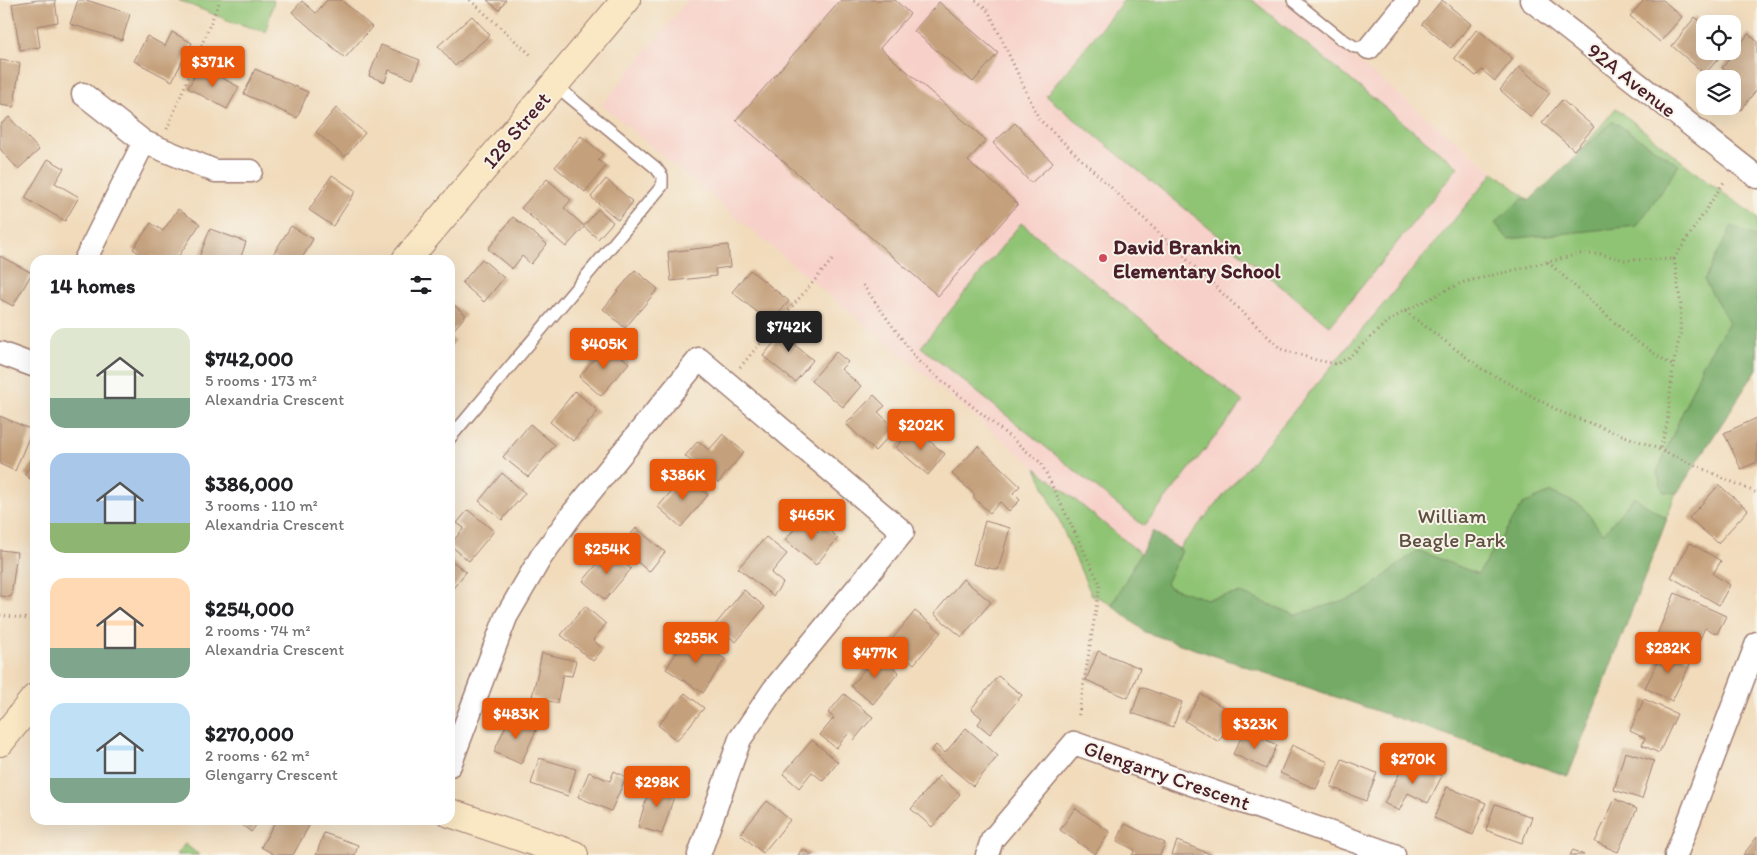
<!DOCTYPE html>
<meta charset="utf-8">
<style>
:root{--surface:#fff;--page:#f6f6f6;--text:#202124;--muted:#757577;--accent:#ea580c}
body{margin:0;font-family:Itim,sans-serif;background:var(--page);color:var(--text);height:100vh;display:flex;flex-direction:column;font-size:19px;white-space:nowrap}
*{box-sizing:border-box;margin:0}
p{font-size:16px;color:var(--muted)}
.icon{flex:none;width:28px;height:28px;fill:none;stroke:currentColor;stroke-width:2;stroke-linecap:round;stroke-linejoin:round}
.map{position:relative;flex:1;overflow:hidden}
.sheet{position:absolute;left:30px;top:255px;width:425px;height:570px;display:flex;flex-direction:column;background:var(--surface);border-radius:15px;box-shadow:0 5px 20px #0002}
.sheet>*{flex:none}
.tools{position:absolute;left:1696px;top:15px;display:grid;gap:10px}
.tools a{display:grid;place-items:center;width:45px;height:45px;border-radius:10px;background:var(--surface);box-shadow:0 5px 20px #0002;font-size:25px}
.price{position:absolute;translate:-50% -42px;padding:0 11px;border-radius:5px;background:var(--accent);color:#fff;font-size:16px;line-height:32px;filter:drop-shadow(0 1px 2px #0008)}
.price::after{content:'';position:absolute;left:50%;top:30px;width:15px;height:11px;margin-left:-8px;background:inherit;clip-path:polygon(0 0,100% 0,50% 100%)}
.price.current{background:#222;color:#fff}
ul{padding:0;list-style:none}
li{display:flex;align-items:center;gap:15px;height:125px;padding:0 20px}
li span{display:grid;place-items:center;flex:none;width:140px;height:100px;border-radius:15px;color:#555}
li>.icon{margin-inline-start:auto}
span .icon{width:60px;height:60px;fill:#fffc;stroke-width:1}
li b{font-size:21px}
h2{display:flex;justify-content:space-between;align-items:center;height:60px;padding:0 20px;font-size:21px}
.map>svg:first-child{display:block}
.built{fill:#f7d1c9}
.green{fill:#90c475;stroke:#6d7250}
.forest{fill:#74aa66;stroke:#5f6448}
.building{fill:#c4a07b}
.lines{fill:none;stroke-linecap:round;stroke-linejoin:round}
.lane-casing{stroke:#9e7d73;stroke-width:14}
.street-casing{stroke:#9e7d73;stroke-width:25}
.secondary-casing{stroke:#9e7d73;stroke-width:30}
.path{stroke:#9e7d73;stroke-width:3;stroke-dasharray:1 4;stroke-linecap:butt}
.lane{stroke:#fff;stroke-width:11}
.street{stroke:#fff;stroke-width:22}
.secondary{stroke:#fae7c3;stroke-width:28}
.poi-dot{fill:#d1495b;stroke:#f7f3e8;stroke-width:2}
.labels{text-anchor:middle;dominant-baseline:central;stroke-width:4;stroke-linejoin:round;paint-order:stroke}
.street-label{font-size:21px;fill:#4a1f2b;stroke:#f7f3e8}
.poi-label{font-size:21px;font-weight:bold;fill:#4a1f2b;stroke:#f7f3e8;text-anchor:start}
.park-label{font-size:21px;fill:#5f5141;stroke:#f7f3e8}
</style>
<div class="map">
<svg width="1757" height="855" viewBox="0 0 1757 855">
<rect width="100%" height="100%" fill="#f7f3e8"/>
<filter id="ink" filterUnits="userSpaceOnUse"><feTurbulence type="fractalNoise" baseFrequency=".02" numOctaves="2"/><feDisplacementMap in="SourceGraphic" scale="10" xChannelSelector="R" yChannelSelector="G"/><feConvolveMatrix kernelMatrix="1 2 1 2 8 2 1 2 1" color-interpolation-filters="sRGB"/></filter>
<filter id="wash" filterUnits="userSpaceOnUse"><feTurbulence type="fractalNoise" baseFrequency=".0096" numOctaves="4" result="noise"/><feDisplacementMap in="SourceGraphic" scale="20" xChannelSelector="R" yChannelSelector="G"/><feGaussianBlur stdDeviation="1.12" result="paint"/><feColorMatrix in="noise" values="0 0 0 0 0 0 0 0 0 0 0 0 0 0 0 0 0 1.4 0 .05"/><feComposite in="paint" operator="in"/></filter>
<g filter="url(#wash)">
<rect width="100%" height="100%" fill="#f1dbbb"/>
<path class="built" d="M 688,0 L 1282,0 L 1494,172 L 1161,570 L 1036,468 L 602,105 Z"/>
<path class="green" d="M 178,0 L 274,0 L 266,32 L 230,21 Z
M 1124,0 L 1252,0 L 1458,167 L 1330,326 L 1046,96 Z
M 1616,108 L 1705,180 L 1757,217 L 1757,359 L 1675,495 L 1568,776 L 1160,634 L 1100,598 L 1092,596 L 1036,468 L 1161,570 L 1494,172 L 1535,205 Z
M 1021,223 L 1243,402 L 1144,526 L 921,347 Z
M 185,844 L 199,855 L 176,855 Z"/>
<path class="forest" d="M 1613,121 L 1679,165 L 1637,226 L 1508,239 L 1495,223 L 1523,198 L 1529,201 Z
M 1732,226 L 1757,238 L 1757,369 L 1677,493 L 1663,492 L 1657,472 L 1703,364 L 1729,322 L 1704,280 Z
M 1551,492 L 1582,506 L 1603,534 L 1634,497 L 1667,519 L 1568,776 L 1145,632 L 1112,605 L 1153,531 L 1182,551 L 1166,583 L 1169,587 L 1207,599 L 1241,593 L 1296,615 L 1361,595 L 1417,550 L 1478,574 L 1523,504 Z"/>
<g id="blocks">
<path class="building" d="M 38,0 L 55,0 L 58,22 L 37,26 L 40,47 L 20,50 L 12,4 Z
M 78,0 L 86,0 L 130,14 L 122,40 L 70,24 Z
M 327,0 L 341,0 L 372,27 L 345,58 L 292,12 L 302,1 L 316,13 Z
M 487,0 L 506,0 L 499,10 Z
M 841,0 L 895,0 L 910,14 L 880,48 L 986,140 L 968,161 L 1018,204 L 938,296 L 736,120 Z
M 1442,0 L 1471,24 L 1451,48 L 1422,24 Z
M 1644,0 L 1663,0 L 1682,17 L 1660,42 L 1630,16 Z
M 939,2 L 998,53 L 973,82 L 914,31 Z
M 472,16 L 490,35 L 455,66 L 438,46 Z
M 1695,17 L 1705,25 L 1700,31 L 1705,35 L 1705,51 L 1725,51 L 1705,74 L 1672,46 Z
M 1477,29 L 1513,59 L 1495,81 L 1482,70 L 1476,76 L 1454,58 Z
M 172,32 L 192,43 L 172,81 L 134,61 L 147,36 L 165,46 Z
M 1748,34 L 1757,41 L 1757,89 L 1741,110 L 1732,104 L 1732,91 L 1740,82 L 1722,68 Z
M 381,45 L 420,60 L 413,79 L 389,70 L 385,82 L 369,76 Z
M 0,60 L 20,63 L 14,107 L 0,105 Z
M 200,66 L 239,87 L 227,109 L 188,88 Z
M 1519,67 L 1550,93 L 1531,117 L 1500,90 Z
M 255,69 L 308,92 L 297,118 L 244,94 Z
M 1562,100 L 1594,127 L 1574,150 L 1542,123 Z
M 336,108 L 365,133 L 345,157 L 316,132 Z
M 9,117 L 39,150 L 18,169 L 0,149 L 0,125 Z
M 1015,123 L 1053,163 L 1031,183 L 993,143 Z
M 581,136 L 603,154 L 598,160 L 606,166 L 585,192 L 555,167 Z
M 48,159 L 64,168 L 55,183 L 79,197 L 65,221 L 25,198 Z
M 332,175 L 356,191 L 333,226 L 309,210 Z
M 547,179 L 571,200 L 564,208 L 584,226 L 598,209 L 613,222 L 598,239 L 584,227 L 566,247 L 521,208 Z
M 606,179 L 633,202 L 618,220 L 591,197 Z
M 178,209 L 200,224 L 176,260 L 158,260 L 152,256 L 149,260 L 133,249 L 151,223 L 163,231 Z
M 513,217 L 547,244 L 531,264 L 522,256 L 512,269 L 488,249 Z
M 291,226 L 313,239 L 301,260 L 278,260 L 272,256 Z
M 210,229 L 246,242 L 240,260 L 198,260 Z
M 728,245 L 730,267 L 715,269 L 716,276 L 671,281 L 668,252 Z
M 0,256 L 32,273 L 13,306 L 0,299 Z
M 482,259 L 504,278 L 484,302 L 462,283 Z
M 635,270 L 658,289 L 625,328 L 603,309 Z
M 750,270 L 789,301 L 771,323 L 732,292 Z
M 450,302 L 466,315 L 450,334 Z
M 792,321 L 805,333 L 795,345 L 813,360 L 795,382 L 763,356 Z
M 450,337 L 455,341 L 450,347 Z
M 607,344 L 629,363 L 601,396 L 579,377 Z
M 836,352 L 848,362 L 841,369 L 861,386 L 843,407 L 811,381 Z
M 575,391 L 598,411 L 573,441 L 550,422 Z
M 874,395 L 885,406 L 878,412 L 896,429 L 875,451 L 846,424 Z
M 0,416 L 32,430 L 15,471 L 0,464 Z
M 1757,418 L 1757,462 L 1741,469 L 1724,433 Z
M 530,424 L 555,445 L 528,477 L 503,457 Z
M 913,427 L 945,454 L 928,475 L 896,448 Z
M 723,434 L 744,452 L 718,483 L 685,456 L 698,441 L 709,450 Z
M 978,446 L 1020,486 L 1013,493 L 1020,500 L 1009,511 L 1000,502 L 990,513 L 973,497 L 975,495 L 952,474 Z
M 35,461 L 35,483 L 24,474 Z
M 502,473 L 525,493 L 502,520 L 479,501 Z
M 685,475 L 708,495 L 681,527 L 658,507 Z
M 1719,485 L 1748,510 L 1718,543 L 1689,518 Z
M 468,510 L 494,531 L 469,561 L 450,545 L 464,528 L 457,523 Z
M 803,519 L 818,532 L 824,526 L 838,538 L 816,565 L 785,540 Z
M 985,521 L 1010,528 L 998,570 L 973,564 Z
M 636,528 L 665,552 L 649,572 L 620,547 Z
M 766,537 L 787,554 L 771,573 L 783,583 L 773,596 L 738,568 Z
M 1690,543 L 1721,561 L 1713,574 L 1730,585 L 1719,605 L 1671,577 Z
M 0,550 L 17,552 L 11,597 L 0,596 Z
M 609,550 L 631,569 L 605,600 L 583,581 Z
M 450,559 L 466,572 L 450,592 Z
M 963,579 L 991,602 L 962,637 L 934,614 Z
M 744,590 L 765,607 L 736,642 L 715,625 Z
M 1675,593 L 1726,616 L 1717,634 L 1705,628 L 1694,652 L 1657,634 Z
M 585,606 L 606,624 L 593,640 L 603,649 L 593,661 L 561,635 Z
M 915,611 L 941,632 L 914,664 L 889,643 Z
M 688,635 L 725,659 L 703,693 L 666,669 Z
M 1665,646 L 1692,660 L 1672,701 L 1645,688 Z
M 1098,651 L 1140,668 L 1128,698 L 1086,680 Z
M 542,653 L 576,661 L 572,676 L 563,675 L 557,703 L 532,697 Z
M 877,654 L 899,672 L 873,704 L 851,686 Z
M 998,676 L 1022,695 L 990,734 L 978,724 L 982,718 L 971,709 Z
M 1141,687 L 1182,702 L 1173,727 L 1132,713 Z
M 685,693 L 704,708 L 677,741 L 658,725 Z
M 844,694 L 873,717 L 854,740 L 848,734 L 836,748 L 820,735 L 834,718 L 828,713 Z
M 1201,694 L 1235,714 L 1219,742 L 1185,721 Z
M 1644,699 L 1677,714 L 1659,753 L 1642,745 L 1645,738 L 1630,731 Z
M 510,716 L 537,728 L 521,764 L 494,752 Z
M 966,728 L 998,756 L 973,786 L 931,751 L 936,745 L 945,753 Z
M 1245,730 L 1277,745 L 1266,769 L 1233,754 Z
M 812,740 L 838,762 L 823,781 L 812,772 L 799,788 L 783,774 Z
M 1292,745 L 1328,762 L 1316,789 L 1280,773 Z
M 1625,752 L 1654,761 L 1642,799 L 1614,790 Z
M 539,758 L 576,769 L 568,796 L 531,784 Z
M 1342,759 L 1377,773 L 1366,801 L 1331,787 Z
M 1407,759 L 1442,776 L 1428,803 L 1408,793 L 1399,811 L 1384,803 Z
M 614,771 L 626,777 L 611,811 L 578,797 L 589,772 L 610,781 Z
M 939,776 L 960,794 L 932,827 L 911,809 Z
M 651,783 L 676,790 L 662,834 L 638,827 Z
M 1447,787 L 1486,803 L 1473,835 L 1434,818 Z
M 1615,799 L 1637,809 L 1618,852 L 1595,842 Z
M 767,801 L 790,820 L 763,853 L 740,834 Z
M 1495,804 L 1532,817 L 1522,843 L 1486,830 Z
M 1075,808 L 1110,832 L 1095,854 L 1060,830 Z
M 236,820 L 260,820 L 251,832 Z
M 276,820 L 303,820 L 310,824 L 293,855 L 275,855 L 261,847 Z
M 1125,824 L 1165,843 L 1160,855 L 1132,855 L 1135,850 L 1117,841 Z
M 324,833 L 358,845 L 355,855 L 316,855 Z
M 1757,837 L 1757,855 L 1743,855 Z
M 1177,841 L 1213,855 L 1172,855 Z
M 802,849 L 813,855 L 798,855 Z
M 1573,850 L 1584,855 L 1570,855 Z"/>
</g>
</g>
<g filter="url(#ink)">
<use href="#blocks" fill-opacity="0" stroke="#9e7d73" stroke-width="1"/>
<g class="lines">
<g class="lane-casing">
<path id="lane" d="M 1293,0 L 1340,38 L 1355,47 L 1369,48
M 450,438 L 662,186 L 662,176 L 656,168 L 555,85"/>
</g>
<g class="street-casing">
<path id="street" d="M 1531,0 L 1757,177
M 1369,48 L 1408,0
M 83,94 L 144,142 L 215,171 L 251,171
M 85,260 L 144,142
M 0,353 L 35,366
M 450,765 L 506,617 L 541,557 L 573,513 L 699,359 L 903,532 L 774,689 L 740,739 L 699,855
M 987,855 L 992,840 L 1074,743 L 1394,855
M 1676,855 L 1757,643"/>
</g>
<g class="secondary-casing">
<path id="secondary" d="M 406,260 L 626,0
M 0,742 L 35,698
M 450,813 L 574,855"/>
</g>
<path class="path" d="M 470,0 L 531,55
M 976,0 L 989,12 L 1039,119 L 1281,349 L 1316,360 L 1337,364 L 1349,357 L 1387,322 L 1405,311 L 1482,369 L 1563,413 L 1649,445 L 1757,493
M 167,129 L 220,0
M 1674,259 L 1724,182
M 1548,262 L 1633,339 L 1673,366
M 863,285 L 917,360 L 1041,463 L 1100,584 L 1078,719
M 1405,311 L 1461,283 L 1580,254 L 1600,254 L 1625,260 L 1674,259 L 1681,306 L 1680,335 L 1673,366 L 1667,424 L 1660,450
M 740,367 L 833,259
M 0,615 L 35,620"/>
<use href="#lane" class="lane"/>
<use href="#street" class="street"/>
<use href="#secondary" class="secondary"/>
</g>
</g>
<circle class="poi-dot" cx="1103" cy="258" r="5"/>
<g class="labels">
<g class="street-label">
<text transform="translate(1632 80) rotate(38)">92A Avenue</text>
<text transform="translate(516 130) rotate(-50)">128 Street</text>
<text transform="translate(1167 775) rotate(19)">Glengarry Crescent</text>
</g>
<g class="poi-label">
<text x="1113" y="246">David Brankin<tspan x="1113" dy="24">Elementary School</tspan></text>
</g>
<g class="park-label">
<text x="1452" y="515">William<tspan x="1452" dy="24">Beagle Park</tspan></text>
</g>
</g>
</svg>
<div class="tools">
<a><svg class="icon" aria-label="locate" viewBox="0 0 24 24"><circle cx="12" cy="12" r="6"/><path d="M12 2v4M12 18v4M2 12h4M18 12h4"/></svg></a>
<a><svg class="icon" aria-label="layers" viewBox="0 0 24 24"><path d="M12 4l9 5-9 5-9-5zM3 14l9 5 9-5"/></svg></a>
</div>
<b class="price" style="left:213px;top:88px">$371K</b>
<b class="price current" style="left:789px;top:353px">$742K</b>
<b class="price" style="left:604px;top:370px">$405K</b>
<b class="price" style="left:921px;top:451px">$202K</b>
<b class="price" style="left:683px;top:501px">$386K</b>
<b class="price" style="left:812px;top:541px">$465K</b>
<b class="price" style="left:607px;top:575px">$254K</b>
<b class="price" style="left:696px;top:664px">$255K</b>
<b class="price" style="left:1668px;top:674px">$282K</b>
<b class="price" style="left:875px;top:679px">$477K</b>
<b class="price" style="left:516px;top:740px">$483K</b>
<b class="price" style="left:1255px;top:750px">$323K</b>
<b class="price" style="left:1413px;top:785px">$270K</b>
<b class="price" style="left:657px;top:808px">$298K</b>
<section class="sheet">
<h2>14 homes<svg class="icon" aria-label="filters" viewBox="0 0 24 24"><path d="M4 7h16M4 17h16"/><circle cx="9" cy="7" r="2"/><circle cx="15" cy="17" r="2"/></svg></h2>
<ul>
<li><span style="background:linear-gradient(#dfe7d0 70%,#7fa58c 0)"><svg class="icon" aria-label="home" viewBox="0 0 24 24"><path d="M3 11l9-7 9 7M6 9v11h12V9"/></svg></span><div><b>$742,000</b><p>5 rooms · 173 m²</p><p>Alexandria Crescent</p></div></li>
<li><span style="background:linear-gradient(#a9c7e8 70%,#8fb573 0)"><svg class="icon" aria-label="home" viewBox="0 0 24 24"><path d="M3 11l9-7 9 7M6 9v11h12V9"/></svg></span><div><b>$386,000</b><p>3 rooms · 110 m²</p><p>Alexandria Crescent</p></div></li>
<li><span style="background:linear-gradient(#ffd9b3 70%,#7fa58c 0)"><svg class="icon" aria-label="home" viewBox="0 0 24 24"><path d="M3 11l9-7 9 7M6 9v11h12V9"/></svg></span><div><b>$254,000</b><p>2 rooms · 74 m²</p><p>Alexandria Crescent</p></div></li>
<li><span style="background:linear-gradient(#bfe0f5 75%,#7fa58c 0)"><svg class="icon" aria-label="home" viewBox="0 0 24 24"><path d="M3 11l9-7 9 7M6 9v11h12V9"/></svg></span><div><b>$270,000</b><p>2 rooms · 62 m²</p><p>Glengarry Crescent</p></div></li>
</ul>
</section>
</div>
